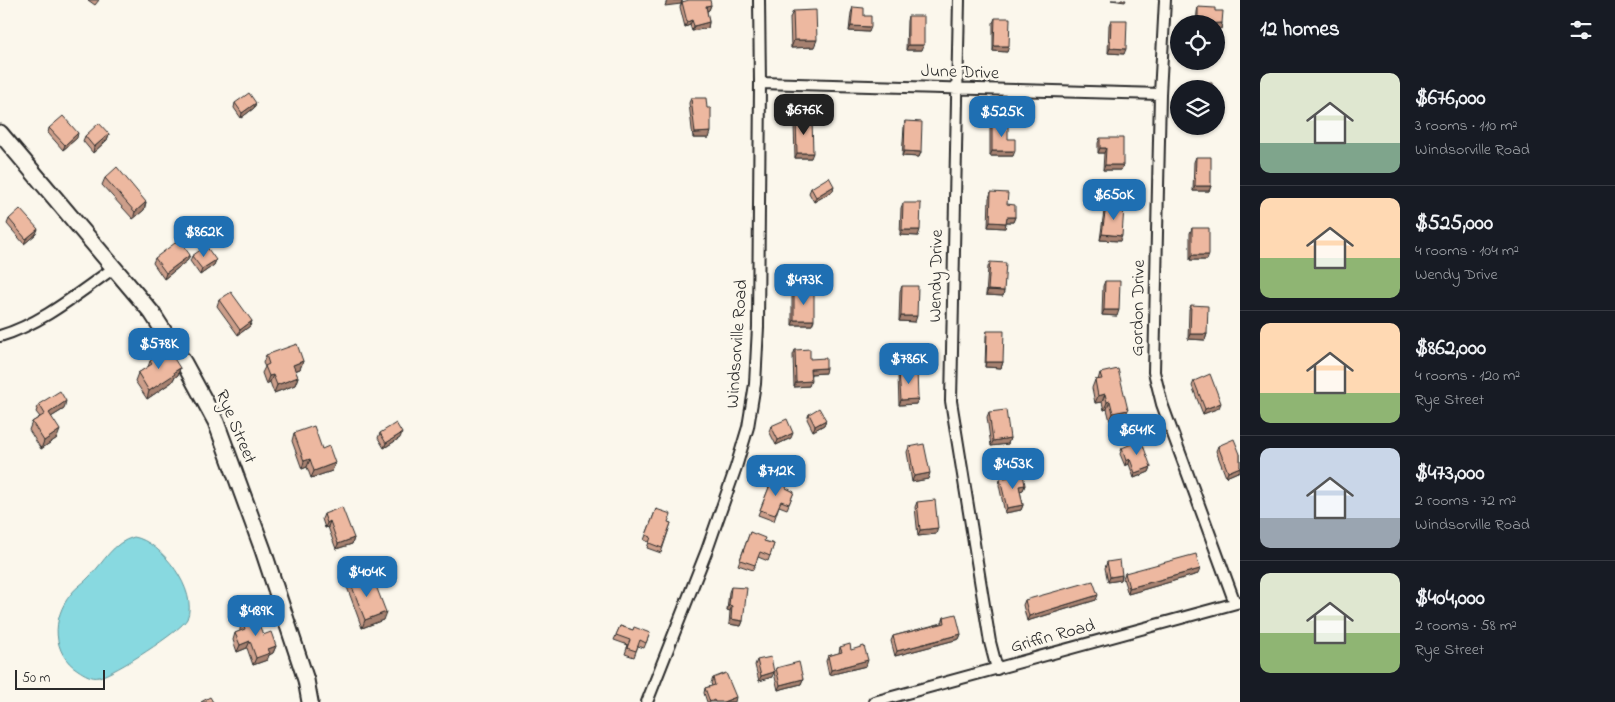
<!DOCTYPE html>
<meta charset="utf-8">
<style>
:root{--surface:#171b24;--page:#20242c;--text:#f1f3f6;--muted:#9ea1a6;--line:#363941;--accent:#1f6fb2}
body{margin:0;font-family:"Indie Flower",sans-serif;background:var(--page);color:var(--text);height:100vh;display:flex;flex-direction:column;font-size:19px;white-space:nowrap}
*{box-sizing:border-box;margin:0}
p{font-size:16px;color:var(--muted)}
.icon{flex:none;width:28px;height:28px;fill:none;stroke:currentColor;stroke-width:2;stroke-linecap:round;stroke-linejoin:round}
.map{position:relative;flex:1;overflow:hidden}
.side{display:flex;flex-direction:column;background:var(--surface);width:375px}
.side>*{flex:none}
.controls{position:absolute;left:1170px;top:15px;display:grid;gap:10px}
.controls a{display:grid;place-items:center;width:55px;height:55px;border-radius:50%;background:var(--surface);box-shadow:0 1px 4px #0004;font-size:25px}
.scale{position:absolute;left:15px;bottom:12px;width:90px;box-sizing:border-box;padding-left:5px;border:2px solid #2b2b2b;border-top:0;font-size:14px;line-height:18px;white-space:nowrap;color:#2b2b2b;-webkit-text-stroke:4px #fbf7ec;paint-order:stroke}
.price{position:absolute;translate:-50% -42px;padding:0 11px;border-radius:10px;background:var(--accent);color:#fff;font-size:16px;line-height:32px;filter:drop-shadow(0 1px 2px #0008)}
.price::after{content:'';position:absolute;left:50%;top:30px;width:15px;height:11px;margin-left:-8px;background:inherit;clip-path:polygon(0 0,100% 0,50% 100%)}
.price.active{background:#222;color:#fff}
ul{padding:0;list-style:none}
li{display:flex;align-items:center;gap:15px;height:125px;padding:0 20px}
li+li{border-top:1px solid var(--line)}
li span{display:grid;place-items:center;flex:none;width:140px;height:100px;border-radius:10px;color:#555}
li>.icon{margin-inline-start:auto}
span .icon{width:60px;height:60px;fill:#fffc;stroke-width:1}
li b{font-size:21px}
h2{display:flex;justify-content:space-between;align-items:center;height:60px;padding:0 20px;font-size:21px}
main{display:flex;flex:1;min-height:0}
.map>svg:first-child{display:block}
.water{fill:#88d9e0;stroke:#639398}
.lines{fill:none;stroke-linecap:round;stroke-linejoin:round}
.street-casing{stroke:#2b2b2b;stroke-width:14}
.secondary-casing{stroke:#2b2b2b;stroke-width:19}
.street{stroke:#fbf7ec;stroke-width:10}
.secondary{stroke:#fbf7ec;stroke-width:15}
.wall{fill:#cc9e8a;stroke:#2b2b2b}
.shaded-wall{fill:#a68170;stroke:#2b2b2b}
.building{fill:#edb8a0;stroke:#2b2b2b}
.labels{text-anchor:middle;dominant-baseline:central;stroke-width:5;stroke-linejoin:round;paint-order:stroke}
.street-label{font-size:18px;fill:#2b2b2b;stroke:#fbf7ec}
</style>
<main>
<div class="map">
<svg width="1240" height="702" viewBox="0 0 1240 702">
<rect width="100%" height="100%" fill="#fbf7ec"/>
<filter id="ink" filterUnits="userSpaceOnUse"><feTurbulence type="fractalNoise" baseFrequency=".02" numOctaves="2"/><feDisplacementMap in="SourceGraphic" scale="10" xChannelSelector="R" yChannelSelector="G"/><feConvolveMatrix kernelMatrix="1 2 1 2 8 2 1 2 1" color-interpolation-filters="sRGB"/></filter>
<g filter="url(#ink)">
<path class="water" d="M 134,537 C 161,541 199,592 187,619 C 181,631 114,674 99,677 C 92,679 84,674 78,670 C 52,654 51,618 71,594 C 76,587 84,583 90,576 C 105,561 112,543 134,537 Z"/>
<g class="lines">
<g class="street-casing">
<path id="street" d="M 959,0 L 951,401 L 990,642 L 997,669
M 1165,0 L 1160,94 L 1154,372 L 1162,404 L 1235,603
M 760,83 L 1160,94
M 0,336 C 43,323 78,293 114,268
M 647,702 L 707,550 L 736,467 L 748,427 L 755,384 L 758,327 L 760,83 L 759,0
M 874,702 L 1240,602"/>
</g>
<g class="secondary-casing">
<path id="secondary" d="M 0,133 L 152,313 L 184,363 L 216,422 L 263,550 L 306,680 L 310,702"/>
</g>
<use href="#street" class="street"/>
<use href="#secondary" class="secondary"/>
</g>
<path class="wall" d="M 88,0 L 99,0 L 95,5 Z
M 682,2 L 711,5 L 709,10 L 707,11 L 709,22 L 708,28 L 692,31 L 690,25 L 685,27 L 680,7 Z
M 853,7 L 864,16 L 869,32 L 849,31 L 851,13 Z
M 1198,7 L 1215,11 L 1222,23 L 1221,29 L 1216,24 L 1196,24 L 1197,12 Z
M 793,11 L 814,47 L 791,48 L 790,18 Z
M 908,16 L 922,50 L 906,50 L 907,21 Z
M 995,18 L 1007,52 L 993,51 L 993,23 Z
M 1111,20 L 1124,54 L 1108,53 L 1109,25 Z
M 691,98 L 707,108 L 709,138 L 693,138 L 689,103 Z
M 235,103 L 256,103 L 254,108 L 241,118 L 234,108 Z
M 796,119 L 811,158 L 795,158 L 794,124 Z
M 905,121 L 921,152 L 919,157 L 902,156 L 904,127 Z
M 992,121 L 1008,139 L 1013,156 L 990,156 L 990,127 Z
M 49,128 L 77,138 L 63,150 L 48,133 Z
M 109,134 L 107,140 L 93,153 L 83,141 L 85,136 Z
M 1100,138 L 1123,165 L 1121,170 L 1103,170 L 1104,153 L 1098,153 L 1098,143 Z
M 1196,157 L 1211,186 L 1209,191 L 1193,191 L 1194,162 Z
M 105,178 L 146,202 L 144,210 L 133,219 L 102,185 Z
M 834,186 L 833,191 L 814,202 L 809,193 L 811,188 Z
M 991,192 L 1007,204 L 1015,217 L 1013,222 L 1006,222 L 1005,228 L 988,227 L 989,198 Z
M 903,203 L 918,236 L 900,235 L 901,208 Z
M 1106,206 L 1120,241 L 1100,240 L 1104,211 Z
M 9,219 L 36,234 L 24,244 L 7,224 Z
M 1192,228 L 1207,260 L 1190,260 L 1190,233 Z
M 192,256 L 216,260 L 214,265 L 200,275 L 190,261 Z
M 155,258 L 188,260 L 164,279 L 153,263 Z
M 990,262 L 1004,291 L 1003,296 L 986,295 L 988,267 Z
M 1105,281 L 1117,316 L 1102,315 L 1103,286 Z
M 902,286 L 915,322 L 899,321 L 900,291 Z
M 794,292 L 812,325 L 792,325 L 792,297 Z
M 219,300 L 252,321 L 250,326 L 238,335 L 217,306 Z
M 1191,305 L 1207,334 L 1205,340 L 1188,339 L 1189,310 Z
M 987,331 L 1003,362 L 1001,368 L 985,367 L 986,336 Z
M 795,350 L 810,359 L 825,373 L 811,374 L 809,386 L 794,387 L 793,355 Z
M 266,355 L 303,361 L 300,369 L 295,371 L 298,377 L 295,385 L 274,393 L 270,382 L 266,384 L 262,373 L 265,367 L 263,363 Z
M 150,361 L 180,368 L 178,375 L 174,378 L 172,382 L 147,399 L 135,381 L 138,373 L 148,367 Z
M 899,371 L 916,404 L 899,405 L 898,376 Z
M 1100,373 L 1125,417 L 1110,421 L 1107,409 L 1104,410 L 1102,402 L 1095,403 L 1092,388 L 1095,380 L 1098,380 Z
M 1194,381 L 1219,408 L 1203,414 L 1192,386 Z
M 39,404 L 64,409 L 51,417 L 57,438 L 41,449 L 29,430 L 32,422 L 40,417 L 36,412 Z
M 989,412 L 1010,438 L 1008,444 L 991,446 L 987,417 Z
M 809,414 L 826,420 L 824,425 L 813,431 L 807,419 Z
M 771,426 L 791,438 L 776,445 L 769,431 Z
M 294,433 L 322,449 L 332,471 L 311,478 L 307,467 L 302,469 L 292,441 Z
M 380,433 L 400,438 L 384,448 L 378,438 Z
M 1218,446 L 1240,454 L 1240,471 L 1226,477 L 1216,451 Z
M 909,447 L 928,479 L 912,482 L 907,452 Z
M 1122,448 L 1151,467 L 1149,472 L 1134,478 L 1129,464 L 1125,466 L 1120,454 Z
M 1000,479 L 1025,485 L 1023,490 L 1020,491 L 1023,505 L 1021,510 L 1005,513 L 999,485 Z
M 772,480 L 786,488 L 794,492 L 787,509 L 779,506 L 774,521 L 758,515 Z
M 917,502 L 936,534 L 918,536 L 915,507 Z
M 656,509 L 668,522 L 671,523 L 661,553 L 647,548 L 649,542 L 644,540 Z
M 324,514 L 354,538 L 352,544 L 336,549 L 328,527 L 325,528 L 322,519 Z
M 750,532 L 764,541 L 774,544 L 768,561 L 758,557 L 753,570 L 738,565 Z
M 1107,562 L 1122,575 L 1121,580 L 1108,582 L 1105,568 Z
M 1125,573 L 1198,574 L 1128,594 L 1123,578 Z
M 349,579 L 369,588 L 383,620 L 362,628 L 347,587 Z
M 731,587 L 743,621 L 741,626 L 729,624 L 730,611 L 727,610 L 729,592 Z
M 1025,600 L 1096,600 L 1027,621 L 1023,605 Z
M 944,617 L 961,634 L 959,639 L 895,656 L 891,641 L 893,636 L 942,623 Z
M 242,621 L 263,635 L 276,646 L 273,653 L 269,655 L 267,660 L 253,665 L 247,648 L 237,652 L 233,640 L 235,633 L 240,631 L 240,629 Z
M 620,626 L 633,630 L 650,633 L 644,648 L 638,646 L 634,657 L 625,654 L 628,645 L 614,640 Z
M 840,647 L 851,650 L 866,666 L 829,675 L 826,661 L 828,656 L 839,653 Z
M 757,660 L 772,677 L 759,681 L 755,665 Z
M 776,668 L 803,679 L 801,684 L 778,690 L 774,673 Z
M 713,678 L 735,702 L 707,702 L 704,693 L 705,688 L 712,686 L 711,683 Z"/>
<path class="shaded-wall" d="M 667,0 L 682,0 L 681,4 L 665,6 Z
M 1111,0 L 1126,0 L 1125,2 Z
M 711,5 L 709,10 L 704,12 L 706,6 Z
M 692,20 L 690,25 L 685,27 L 687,22 Z
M 709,22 L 708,28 L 692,31 L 694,26 Z
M 1214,23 L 1222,23 L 1221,29 L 1216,28 L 1216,24 Z
M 851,26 L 871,27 L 869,32 L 849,31 Z
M 794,40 L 817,40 L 814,47 L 791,48 Z
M 908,45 L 924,45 L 922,50 L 906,50 Z
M 994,46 L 1009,46 L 1007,52 L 993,51 Z
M 1110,48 L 1126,49 L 1124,54 L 1108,53 Z
M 256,103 L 254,108 L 241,118 L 242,113 Z
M 711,132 L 709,138 L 693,138 L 695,133 Z
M 78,133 L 77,138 L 63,150 L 65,145 Z
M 109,134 L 107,140 L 93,153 L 94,147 Z
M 1100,148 L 1106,148 L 1104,153 L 1098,153 Z
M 904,151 L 921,152 L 919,157 L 902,156 Z
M 992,151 L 1015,151 L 1013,156 L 990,156 Z
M 797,153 L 813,153 L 811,158 L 795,158 Z
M 1105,165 L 1123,165 L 1121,170 L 1103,170 Z
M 834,186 L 833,191 L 814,202 L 816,197 Z
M 1195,186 L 1211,186 L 1209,191 L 1193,191 Z
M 146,202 L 144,210 L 133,219 L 135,212 Z
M 1007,217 L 1015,217 L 1013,222 L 1005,222 Z
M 990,222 L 1006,223 L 1005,228 L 988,227 Z
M 38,229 L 36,234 L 24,244 L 26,239 Z
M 902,230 L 920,230 L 918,236 L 900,235 Z
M 1102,234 L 1122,236 L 1120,241 L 1100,240 Z
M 190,255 L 188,260 L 164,279 L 166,273 Z
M 1192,255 L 1209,255 L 1207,260 L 1190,260 Z
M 216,260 L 214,265 L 200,275 L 202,269 Z
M 988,290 L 1004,291 L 1003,296 L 986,295 Z
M 1104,310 L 1119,310 L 1117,316 L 1102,315 Z
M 901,316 L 917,316 L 915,322 L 899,321 Z
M 794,320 L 814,320 L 812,325 L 792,325 Z
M 252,321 L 250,326 L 238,335 L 240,330 Z
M 1190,334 L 1207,334 L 1205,340 L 1188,339 Z
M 303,361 L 300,369 L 290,372 L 293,365 Z
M 986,362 L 1003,362 L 1001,368 L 985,367 Z
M 180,368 L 178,375 L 174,378 L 172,382 L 147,399 L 149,391 Z
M 826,368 L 825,373 L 809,374 L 810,369 Z
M 273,375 L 270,382 L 266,384 L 269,376 Z
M 298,377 L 295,385 L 274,393 L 277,385 Z
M 811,381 L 809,386 L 794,387 L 796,382 Z
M 1105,394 L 1102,402 L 1095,403 L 1098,396 Z
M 918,399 L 916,404 L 899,405 L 901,400 Z
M 66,401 L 64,409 L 46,420 L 49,413 Z
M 1110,401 L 1107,409 L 1104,410 L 1107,402 Z
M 1221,403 L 1219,408 L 1203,414 L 1205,409 Z
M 1128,410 L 1125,417 L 1110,421 L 1113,413 Z
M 826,420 L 824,425 L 813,431 L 815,426 Z
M 60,430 L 57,438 L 41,449 L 44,441 Z
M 402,433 L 400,438 L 384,448 L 386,443 Z
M 793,433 L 791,438 L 776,445 L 778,440 Z
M 1010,438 L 1008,444 L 991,446 L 993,441 Z
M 310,459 L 307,467 L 302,469 L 304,461 Z
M 1130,459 L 1129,464 L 1125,466 L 1126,461 Z
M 335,463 L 332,471 L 311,478 L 314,471 Z
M 1151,467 L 1149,472 L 1134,478 L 1135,473 Z
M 1240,467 L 1240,471 L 1226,477 L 1228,472 Z
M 930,473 L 928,479 L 912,482 L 914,476 Z
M 1025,485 L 1023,490 L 1017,492 L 1019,486 Z
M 1023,505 L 1021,510 L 1005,513 L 1007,508 Z
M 330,521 L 328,527 L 325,528 L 327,523 Z
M 938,528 L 936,534 L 918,536 L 920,530 Z
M 354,538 L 352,544 L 336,549 L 338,544 Z
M 1200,569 L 1198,574 L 1128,594 L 1129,588 Z
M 1122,575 L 1121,580 L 1108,582 L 1110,577 Z
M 1098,595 L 1096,600 L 1027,621 L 1029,616 Z
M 729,605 L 732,606 L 730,611 L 727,610 Z
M 386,612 L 383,620 L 362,628 L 365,620 Z
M 731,619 L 743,621 L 741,626 L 729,624 Z
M 961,634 L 959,639 L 895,656 L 897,651 Z
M 250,641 L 247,648 L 237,652 L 240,645 Z
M 276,646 L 273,653 L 269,655 L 267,660 L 253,665 L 256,658 L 268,649 Z
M 868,660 L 866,666 L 829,675 L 831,670 Z
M 774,672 L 772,677 L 759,681 L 761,676 Z
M 803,679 L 801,684 L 778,690 L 780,685 Z
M 736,697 L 735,702 L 723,702 Z"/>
<path class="building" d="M 689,0 L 710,0 L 711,5 L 706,6 L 709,22 L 694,26 L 692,20 L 687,22 L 682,2 Z
M 853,7 L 864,8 L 864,16 L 871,16 L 871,27 L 851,26 Z
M 1198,7 L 1215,8 L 1215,11 L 1223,11 L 1222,23 L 1198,24 Z
M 816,10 L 817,40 L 794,40 L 793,11 Z
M 908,16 L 924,16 L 924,45 L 908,45 Z
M 995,18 L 1010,18 L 1009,46 L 994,46 Z
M 1111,20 L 1127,20 L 1126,49 L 1110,48 Z
M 1197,83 L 1212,83 L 1212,89 L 1197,89 Z
M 249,93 L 256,103 L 242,113 L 235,103 Z
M 691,98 L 706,98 L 707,108 L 711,108 L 711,132 L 695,133 Z
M 63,116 L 78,133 L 65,145 L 49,128 Z
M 796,119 L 812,119 L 813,153 L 797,153 Z
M 905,121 L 922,122 L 921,152 L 904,151 Z
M 992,121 L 1008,122 L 1008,139 L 1015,139 L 1015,151 L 992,151 Z
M 99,123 L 109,134 L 94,147 L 85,136 Z
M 1100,138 L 1123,138 L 1123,165 L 1105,165 L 1106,148 L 1100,148 Z
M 1196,157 L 1211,157 L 1211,186 L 1195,186 Z
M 117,167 L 146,202 L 135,212 L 105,178 Z
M 829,177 L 834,186 L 816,197 L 811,188 Z
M 991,192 L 1008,193 L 1007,204 L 1015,205 L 1015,217 L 1007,217 L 1006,223 L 990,222 Z
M 903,203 L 921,203 L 920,230 L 902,230 Z
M 1106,206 L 1124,207 L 1122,236 L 1102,234 Z
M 20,209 L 38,229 L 26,239 L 9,219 Z
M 1192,228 L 1209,228 L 1209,255 L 1192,255 Z
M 179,240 L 190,255 L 166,273 L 155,258 Z
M 206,246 L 216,260 L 202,269 L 192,256 Z
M 990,262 L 1006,263 L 1004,291 L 988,290 Z
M 1105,281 L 1120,281 L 1119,310 L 1104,310 Z
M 902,286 L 918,286 L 917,316 L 901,316 Z
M 231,292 L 252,321 L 240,330 L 219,300 Z
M 794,292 L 814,292 L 814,320 L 794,320 Z
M 1191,305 L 1208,306 L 1207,334 L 1190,334 Z
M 987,331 L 1004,331 L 1003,362 L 986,362 Z
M 297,344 L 303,361 L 293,365 L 298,377 L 277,385 L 273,375 L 269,376 L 265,366 L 269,364 L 266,355 Z
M 168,349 L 180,368 L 174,372 L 175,374 L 149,391 L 138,373 L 152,364 L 150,361 Z
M 810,349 L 810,359 L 826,358 L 826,368 L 810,369 L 811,381 L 796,382 L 795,350 Z
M 1118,369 L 1128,410 L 1113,413 L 1110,401 L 1107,402 L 1105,394 L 1098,396 L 1095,380 L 1102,379 L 1100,373 Z
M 917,370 L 918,399 L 901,400 L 899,371 Z
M 1210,374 L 1221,403 L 1205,409 L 1194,381 Z
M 60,391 L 66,401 L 49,413 L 60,430 L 44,441 L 32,422 L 45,414 L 39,404 Z
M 819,408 L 826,420 L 815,426 L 809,414 Z
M 1006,410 L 1010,438 L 993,441 L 989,412 Z
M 787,419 L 793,433 L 778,440 L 771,426 Z
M 396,423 L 402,433 L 386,443 L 380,433 Z
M 314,426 L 322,449 L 329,446 L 335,463 L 314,471 L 310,459 L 304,461 L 294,433 Z
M 1234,439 L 1240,454 L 1240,467 L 1228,472 L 1218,446 Z
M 1141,440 L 1151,467 L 1135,473 L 1130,459 L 1126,461 L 1122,448 Z
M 924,444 L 930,473 L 914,476 L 909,447 Z
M 1023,474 L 1025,485 L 1019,486 L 1023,505 L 1007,508 L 1000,479 Z
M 772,480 L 787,486 L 786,488 L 794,492 L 789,504 L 781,501 L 775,515 L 760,510 Z
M 935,500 L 938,528 L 920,530 L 917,502 Z
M 342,507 L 354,538 L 338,544 L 330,521 L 327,523 L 324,514 Z
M 656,509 L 671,514 L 668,522 L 671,523 L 662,548 L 649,543 L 651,537 L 646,535 Z
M 750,532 L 765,538 L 764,541 L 774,544 L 770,556 L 760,552 L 755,565 L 740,560 Z
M 1196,554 L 1200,569 L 1129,588 L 1125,573 Z
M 1120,560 L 1122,575 L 1110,577 L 1107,562 Z
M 364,574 L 369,588 L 376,586 L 386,612 L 365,620 L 349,579 Z
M 1093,581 L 1098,595 L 1029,616 L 1025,600 Z
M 731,587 L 747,588 L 743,621 L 731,619 L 732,606 L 729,605 Z
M 956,614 L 961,634 L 897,651 L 893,636 L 945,623 L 944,617 Z
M 256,616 L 263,635 L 271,632 L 276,646 L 268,649 L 270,653 L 256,658 L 250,641 L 240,645 L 235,633 L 245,629 L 242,621 Z
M 620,626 L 633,630 L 634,627 L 650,633 L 646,643 L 640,640 L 636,651 L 627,648 L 630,640 L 616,635 Z
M 850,644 L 851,650 L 864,646 L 868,660 L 831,670 L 828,656 L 842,652 L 840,647 Z
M 771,657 L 774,672 L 761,676 L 757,660 Z
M 799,662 L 803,679 L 780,685 L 776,668 Z
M 726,673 L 736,697 L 723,702 L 715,702 L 714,700 L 710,702 L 705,688 L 715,685 L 713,678 Z
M 210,697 L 213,702 L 201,702 Z"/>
</g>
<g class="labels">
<g class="street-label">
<text transform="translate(960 73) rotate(2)">June Drive</text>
<text transform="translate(937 276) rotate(-89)">Wendy Drive</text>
<text transform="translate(1139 308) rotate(-89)">Gordon Drive</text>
<text transform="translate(738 344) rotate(-86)">Windsorville Road</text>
<text transform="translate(235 427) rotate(67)">Rye Street</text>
<text transform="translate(1053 637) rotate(-15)">Griffin Road</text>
</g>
</g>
</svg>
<div class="controls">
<a><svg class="icon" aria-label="locate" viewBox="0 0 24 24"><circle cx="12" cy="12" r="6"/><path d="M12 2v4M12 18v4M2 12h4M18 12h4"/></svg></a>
<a><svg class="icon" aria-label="layers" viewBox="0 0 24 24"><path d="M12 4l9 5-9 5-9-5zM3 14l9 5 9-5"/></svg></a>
</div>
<div class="scale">50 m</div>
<b class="price active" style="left:804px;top:136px">$676K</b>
<b class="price" style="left:1002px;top:138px">$525K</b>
<b class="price" style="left:1114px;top:221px">$650K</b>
<b class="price" style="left:204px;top:258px">$862K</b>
<b class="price" style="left:804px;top:306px">$473K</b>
<b class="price" style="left:159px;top:370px">$578K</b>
<b class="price" style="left:909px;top:385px">$786K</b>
<b class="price" style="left:1137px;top:456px">$641K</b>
<b class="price" style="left:1013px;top:490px">$453K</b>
<b class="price" style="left:776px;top:497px">$712K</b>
<b class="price" style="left:367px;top:598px">$404K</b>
<b class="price" style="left:256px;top:637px">$489K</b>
</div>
<section class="side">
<h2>12 homes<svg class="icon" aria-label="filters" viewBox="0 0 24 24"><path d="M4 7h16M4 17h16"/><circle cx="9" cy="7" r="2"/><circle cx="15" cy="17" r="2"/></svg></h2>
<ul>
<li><span style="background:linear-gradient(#dfe7d0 70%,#7fa58c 0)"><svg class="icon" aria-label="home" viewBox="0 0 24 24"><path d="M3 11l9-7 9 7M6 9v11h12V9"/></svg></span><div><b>$676,000</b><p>3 rooms · 110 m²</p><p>Windsorville Road</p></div></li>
<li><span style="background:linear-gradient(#ffd9b3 60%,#8fb573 0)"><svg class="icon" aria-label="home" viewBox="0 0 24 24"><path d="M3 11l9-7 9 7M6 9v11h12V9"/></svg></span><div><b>$525,000</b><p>4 rooms · 104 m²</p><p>Wendy Drive</p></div></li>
<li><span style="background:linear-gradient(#ffd9b3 70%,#8fb573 0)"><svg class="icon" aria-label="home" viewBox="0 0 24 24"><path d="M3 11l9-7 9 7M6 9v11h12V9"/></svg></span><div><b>$862,000</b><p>4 rooms · 120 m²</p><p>Rye Street</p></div></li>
<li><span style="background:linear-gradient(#c9d6e8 70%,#9aa5b1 0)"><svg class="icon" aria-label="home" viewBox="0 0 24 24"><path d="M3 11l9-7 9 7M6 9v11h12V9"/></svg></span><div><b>$473,000</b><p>2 rooms · 72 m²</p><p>Windsorville Road</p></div></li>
<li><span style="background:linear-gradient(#dfe7d0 60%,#8fb573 0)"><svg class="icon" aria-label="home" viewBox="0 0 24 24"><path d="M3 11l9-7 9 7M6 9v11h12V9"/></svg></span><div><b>$404,000</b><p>2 rooms · 58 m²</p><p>Rye Street</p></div></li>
</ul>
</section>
</main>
